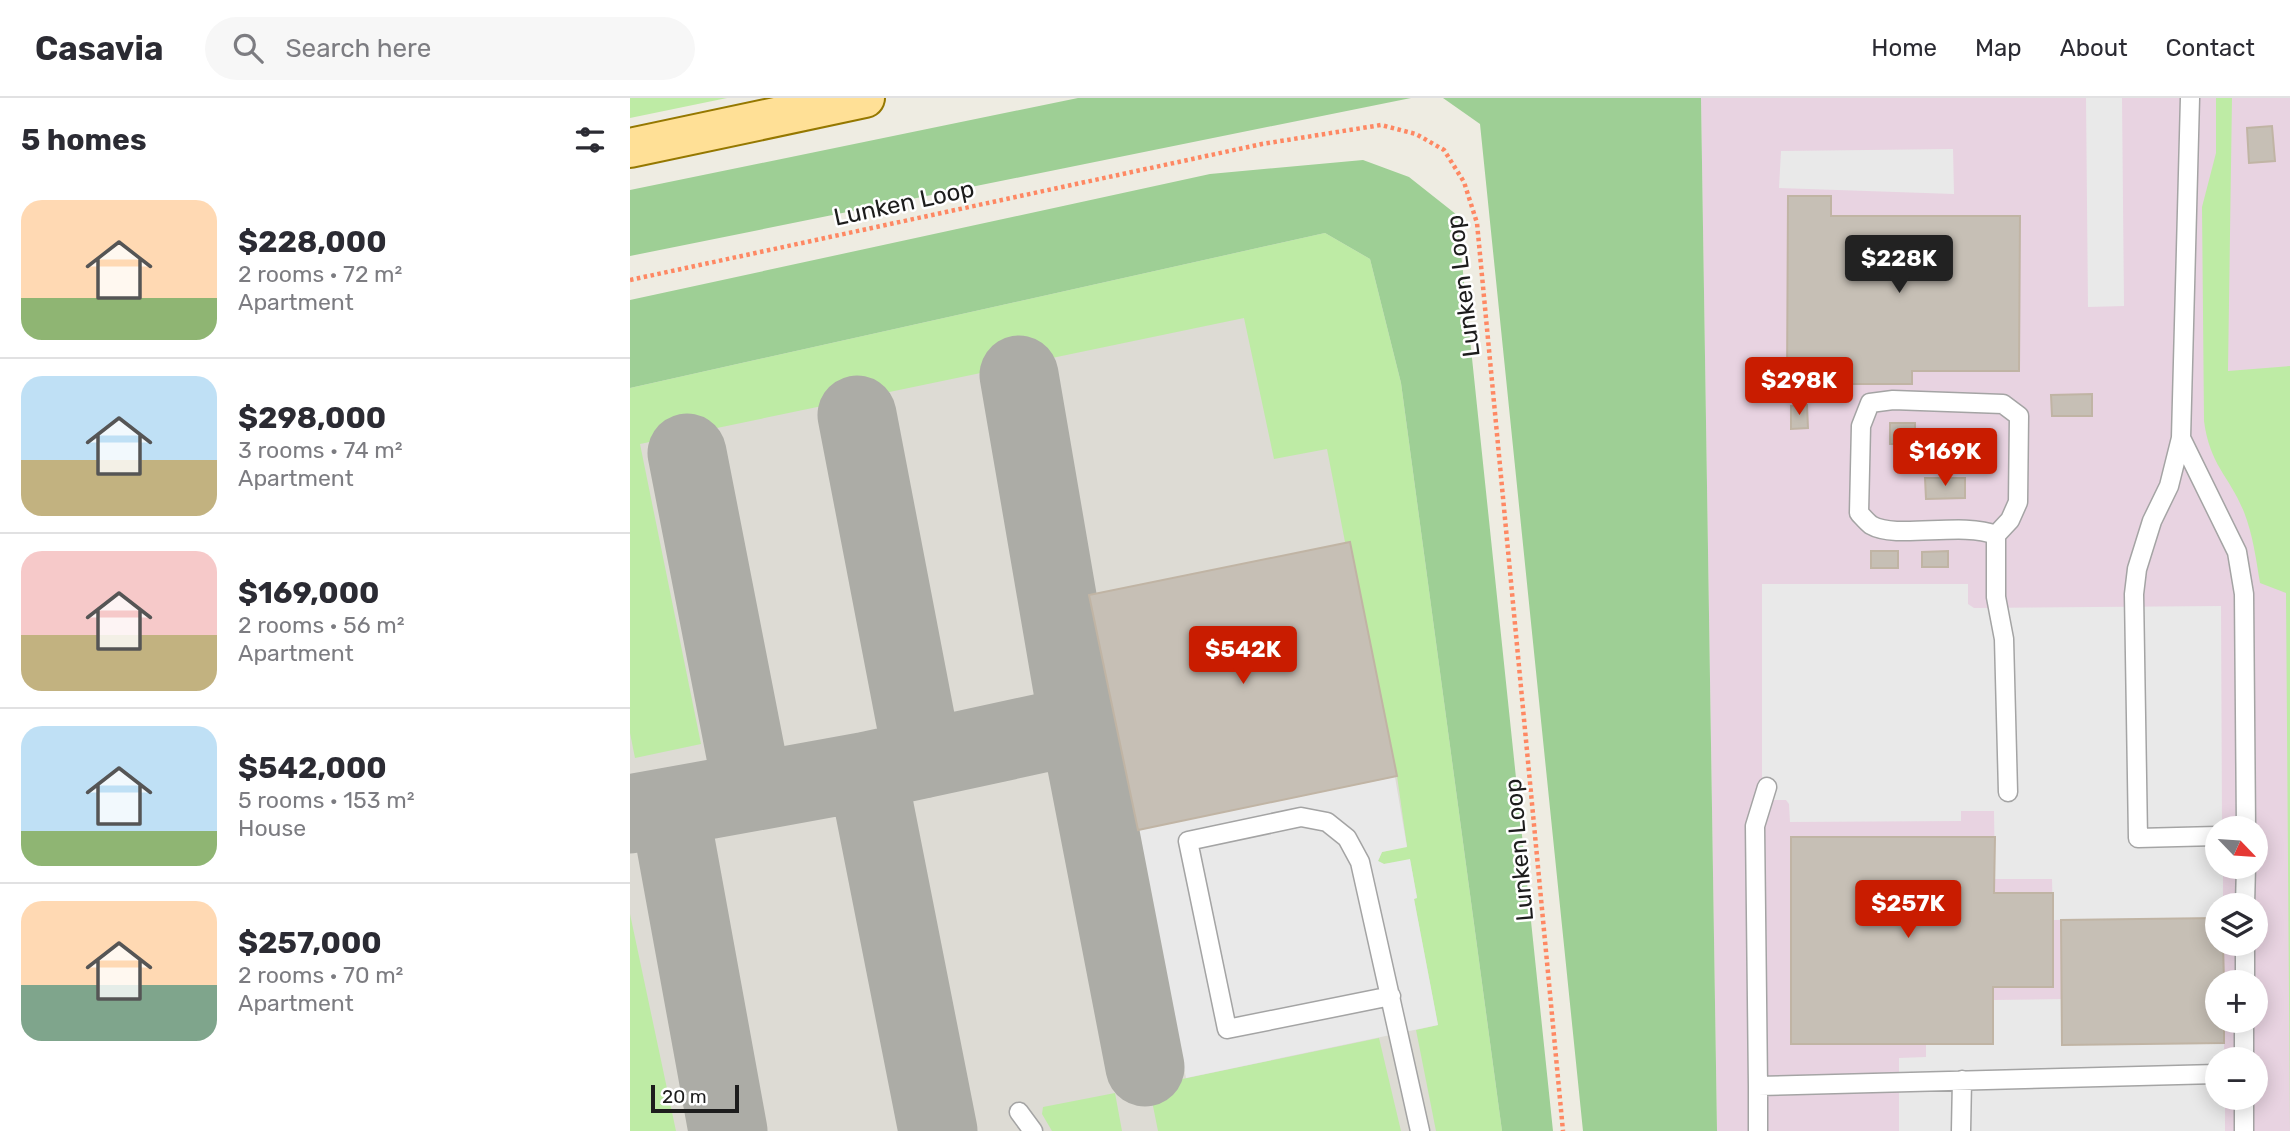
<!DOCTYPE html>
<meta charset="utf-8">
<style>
:root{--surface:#fff;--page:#f7f7f7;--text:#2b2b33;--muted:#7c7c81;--line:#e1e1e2;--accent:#c91c00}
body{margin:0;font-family:Rubik,sans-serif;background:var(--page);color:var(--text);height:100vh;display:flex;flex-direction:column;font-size:26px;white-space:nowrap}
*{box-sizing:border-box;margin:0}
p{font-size:23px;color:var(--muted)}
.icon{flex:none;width:38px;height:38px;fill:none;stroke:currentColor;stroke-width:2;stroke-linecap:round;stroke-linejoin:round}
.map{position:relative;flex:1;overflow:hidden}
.side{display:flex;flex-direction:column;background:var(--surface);width:630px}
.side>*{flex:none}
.needle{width:46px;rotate:115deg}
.controls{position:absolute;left:1575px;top:718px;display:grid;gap:14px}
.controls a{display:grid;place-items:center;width:63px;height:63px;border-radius:50%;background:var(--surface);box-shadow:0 4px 18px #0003;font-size:35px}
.scale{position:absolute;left:21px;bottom:18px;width:88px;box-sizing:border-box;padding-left:7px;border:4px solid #1d1d1d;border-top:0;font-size:19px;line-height:24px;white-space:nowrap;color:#1d1d1d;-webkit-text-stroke:5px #fff;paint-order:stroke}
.price{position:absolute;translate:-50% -60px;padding:0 16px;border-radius:7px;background:var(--accent);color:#fff;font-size:23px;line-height:46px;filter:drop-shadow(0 2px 4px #0008)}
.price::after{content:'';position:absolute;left:50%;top:42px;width:21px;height:16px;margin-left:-10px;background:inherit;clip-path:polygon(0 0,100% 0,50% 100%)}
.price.active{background:#222;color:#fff}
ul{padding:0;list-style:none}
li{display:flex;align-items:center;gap:21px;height:175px;padding:0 21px}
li+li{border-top:2px solid var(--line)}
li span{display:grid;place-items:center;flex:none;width:196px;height:140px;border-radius:21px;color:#555}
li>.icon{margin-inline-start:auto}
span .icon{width:84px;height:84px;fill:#fffc;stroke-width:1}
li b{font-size:30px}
h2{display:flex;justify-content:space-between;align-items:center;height:84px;padding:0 21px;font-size:30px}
header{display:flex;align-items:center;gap:42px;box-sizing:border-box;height:98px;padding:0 35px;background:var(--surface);border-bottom:2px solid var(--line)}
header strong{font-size:33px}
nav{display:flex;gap:38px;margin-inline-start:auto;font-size:24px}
.search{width:490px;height:63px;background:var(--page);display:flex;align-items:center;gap:18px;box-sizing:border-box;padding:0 24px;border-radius:38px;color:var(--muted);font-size:26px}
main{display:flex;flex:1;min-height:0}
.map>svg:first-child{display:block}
.industrial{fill:#e8d3e1;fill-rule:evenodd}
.airport{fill:#dddbd4}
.grass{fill:#beeba5}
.forest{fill:#9ecf95}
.parking{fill:#e9e9e9}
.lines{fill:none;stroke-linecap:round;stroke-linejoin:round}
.taxiway{stroke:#acaca6;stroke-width:79}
.building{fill:#c6bfb5;stroke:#c0b4a4;stroke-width:2}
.service-casing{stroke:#a4a4a4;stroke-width:21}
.primary-casing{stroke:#957800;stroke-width:42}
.path{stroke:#fe8863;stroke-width:4.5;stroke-dasharray:3.5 3.5;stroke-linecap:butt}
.service{stroke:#fff;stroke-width:18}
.primary{stroke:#ffe096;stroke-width:38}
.labels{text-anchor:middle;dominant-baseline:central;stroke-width:5;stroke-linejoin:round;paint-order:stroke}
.street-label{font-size:24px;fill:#1d1d1d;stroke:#fff}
</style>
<header>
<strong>Casavia</strong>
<div class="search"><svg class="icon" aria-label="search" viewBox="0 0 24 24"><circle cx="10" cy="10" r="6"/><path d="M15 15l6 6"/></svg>Search here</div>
<nav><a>Home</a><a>Map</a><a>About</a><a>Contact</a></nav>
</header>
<main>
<section class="side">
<h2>5 homes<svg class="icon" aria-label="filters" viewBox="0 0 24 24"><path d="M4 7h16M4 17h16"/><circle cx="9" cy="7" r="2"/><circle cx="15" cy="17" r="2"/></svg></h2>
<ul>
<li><span style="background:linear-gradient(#ffd9b3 70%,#8fb573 0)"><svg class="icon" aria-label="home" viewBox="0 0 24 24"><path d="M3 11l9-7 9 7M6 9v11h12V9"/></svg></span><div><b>$228,000</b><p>2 rooms · 72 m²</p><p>Apartment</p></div></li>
<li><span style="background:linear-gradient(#bfe0f5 60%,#c2b280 0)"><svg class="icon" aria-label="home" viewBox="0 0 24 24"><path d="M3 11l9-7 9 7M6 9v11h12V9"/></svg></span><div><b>$298,000</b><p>3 rooms · 74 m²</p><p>Apartment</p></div></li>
<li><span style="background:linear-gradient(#f6c9c9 60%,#c2b280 0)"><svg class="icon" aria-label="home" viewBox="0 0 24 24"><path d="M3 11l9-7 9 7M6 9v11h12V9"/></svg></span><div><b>$169,000</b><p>2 rooms · 56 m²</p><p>Apartment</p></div></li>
<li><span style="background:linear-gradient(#bfe0f5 75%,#8fb573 0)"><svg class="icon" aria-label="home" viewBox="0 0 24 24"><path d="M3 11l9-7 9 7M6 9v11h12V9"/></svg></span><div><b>$542,000</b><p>5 rooms · 153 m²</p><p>House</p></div></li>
<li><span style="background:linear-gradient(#ffd9b3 60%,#7fa58c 0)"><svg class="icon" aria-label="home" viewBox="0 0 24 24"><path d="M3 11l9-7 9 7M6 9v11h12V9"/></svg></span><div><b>$257,000</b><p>2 rooms · 70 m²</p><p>Apartment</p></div></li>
</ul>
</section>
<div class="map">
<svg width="1660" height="1033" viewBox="0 0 1660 1033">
<rect width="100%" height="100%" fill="#eeece2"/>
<path class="industrial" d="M 1071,0 L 1660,0 L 1660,1033 L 1087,1033 ZM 1587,730 L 1626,730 L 1626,768 L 1587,768 ZM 1587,807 L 1626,807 L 1626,845 L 1587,845 ZM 1587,884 L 1626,884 L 1626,922 L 1587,922 ZM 1587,961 L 1626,961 L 1626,999 L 1587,999 Z"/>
<path class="airport" d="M 699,174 L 847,1033 L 0,1033 L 0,319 Z"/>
<path class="grass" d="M 0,0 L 97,0 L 0,20 Z
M 1586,0 L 1602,0 L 1598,273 L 1660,268 L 1660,1033 L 1656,495 L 1630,485 C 1626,461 1623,437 1614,414 C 1599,377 1580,368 1574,323 L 1572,109 L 1586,55 Z
M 695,135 L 740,161 L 771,285 L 872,1033 L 806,1033 L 786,932 L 808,927 L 784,801 L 787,799 L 780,762 L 754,766 L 748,763 L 752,754 L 777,748 L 767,678 L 720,444 L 715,444 L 697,351 L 644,361 L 614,220 L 10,346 L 71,646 L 5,660 L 0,635 L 0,290 Z
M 0,816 L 46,1033 L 0,1033 Z
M 749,940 L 771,1033 L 528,1033 L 519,988 Z
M 485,995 L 492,1033 L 422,1033 L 412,1016 L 413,1009 Z"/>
<path class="forest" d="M 448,0 L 781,0 L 0,158 L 0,92 Z
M 813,0 L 1071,0 L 1087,1033 L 953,1033 L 850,26 Z
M 733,62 L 779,79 L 827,117 L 923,1033 L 872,1033 L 771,285 L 740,161 L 695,135 L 0,290 L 0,202 L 580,76 Z"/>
<path class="parking" d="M 1456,0 L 1492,0 L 1494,208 L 1458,209 Z
M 1323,51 L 1324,96 L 1149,90 L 1151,53 Z
M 1132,486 L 1338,486 L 1338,506 L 1344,510 L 1591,508 L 1592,730 L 1587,730 L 1587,768 L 1593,768 L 1593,807 L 1587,807 L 1587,820 L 1423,822 L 1422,781 L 1365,781 L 1364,713 L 1331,713 L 1331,723 L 1160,724 L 1159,706 L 1156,702 L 1132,702 Z
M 765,679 L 777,749 L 752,754 L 748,763 L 754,766 L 780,761 L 787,800 L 784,801 L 808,927 L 556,980 L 508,732 Z
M 1432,901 L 1432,947 L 1594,945 L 1594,961 L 1587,961 L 1587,999 L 1595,999 L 1595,1033 L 1269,1033 L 1269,960 L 1296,959 L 1296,946 L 1363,902 Z"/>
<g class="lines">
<path class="taxiway" d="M 389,277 L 449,627 L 515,969
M 227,317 L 293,661
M 57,355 L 123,693
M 237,673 L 308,1033
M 39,709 L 98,1033
M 0,716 L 237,673 L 449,627"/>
</g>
<path class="building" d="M 1642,28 L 1645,63 L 1619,65 L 1617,30 Z
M 1158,98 L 1201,98 L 1201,118 L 1390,118 L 1389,273 L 1282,273 L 1282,286 L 1157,286 Z
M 1462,296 L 1462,318 L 1422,318 L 1421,297 Z
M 1177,307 L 1178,330 L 1161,331 L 1161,308 Z
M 1260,325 L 1285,325 L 1285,346 L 1260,346 Z
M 1295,380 L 1335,380 L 1335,400 L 1296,401 Z
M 720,444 L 767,678 L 508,732 L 459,497 Z
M 1241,453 L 1268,453 L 1268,470 L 1241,470 Z
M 1318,453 L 1318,469 L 1292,469 L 1292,454 Z
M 1161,739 L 1365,739 L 1364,795 L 1423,795 L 1423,889 L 1363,889 L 1363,946 L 1161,946 Z
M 1587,820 L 1587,845 L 1593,845 L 1594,884 L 1587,884 L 1587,922 L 1594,922 L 1594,945 L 1432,947 L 1431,822 Z"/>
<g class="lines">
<g class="service-casing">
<path id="service" d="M 1560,0 L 1551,340 L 1539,388 L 1522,423 L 1507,471 L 1504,496 L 1508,740 L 1587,738
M 1551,340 L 1607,454 L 1614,496 L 1616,730
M 1366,437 C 1332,423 1266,442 1241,427 C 1237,424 1232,418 1229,415 L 1231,328 L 1240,305 L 1263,302 L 1373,306 L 1389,318 L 1388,404 L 1380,422 L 1366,437 L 1366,499 L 1374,541 L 1378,694
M 1137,689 L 1125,728 L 1128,988 L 1587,976
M 1615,807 L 1616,768
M 1615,884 L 1615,845
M 761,898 L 597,931 L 558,743 L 671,719 L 697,724 L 717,740 L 730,764 L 790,1033
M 1614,961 L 1614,922
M 1128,988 L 1128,1033
M 389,1014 L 403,1033
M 1331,1033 L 1332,982
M 1614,1033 L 1614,999"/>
</g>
<g class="primary-casing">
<path id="primary" d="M 0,50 L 235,0"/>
</g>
<path class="path" d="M 0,182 L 632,46 L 751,27 L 786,36 L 814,52 L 834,84 L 847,125 L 933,1033"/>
<use href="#service" class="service"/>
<use href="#primary" class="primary"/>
</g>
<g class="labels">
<g class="street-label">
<text transform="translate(274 105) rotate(-12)">Lunken Loop</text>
<text transform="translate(833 188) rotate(-97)">Lunken Loop</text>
<text transform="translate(889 752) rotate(-95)">Lunken Loop</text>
</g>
</g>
</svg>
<div class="controls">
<a><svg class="needle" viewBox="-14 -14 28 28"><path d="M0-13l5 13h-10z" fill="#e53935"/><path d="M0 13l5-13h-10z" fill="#7c7c81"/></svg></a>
<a><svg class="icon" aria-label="layers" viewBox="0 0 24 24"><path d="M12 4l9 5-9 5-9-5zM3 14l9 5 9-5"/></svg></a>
<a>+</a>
<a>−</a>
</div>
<div class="scale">20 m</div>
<b class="price active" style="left:1269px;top:197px">$228K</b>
<b class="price" style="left:1169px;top:319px">$298K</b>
<b class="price" style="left:1315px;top:390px">$169K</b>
<b class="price" style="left:613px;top:588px">$542K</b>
<b class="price" style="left:1278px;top:842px">$257K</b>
</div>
</main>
